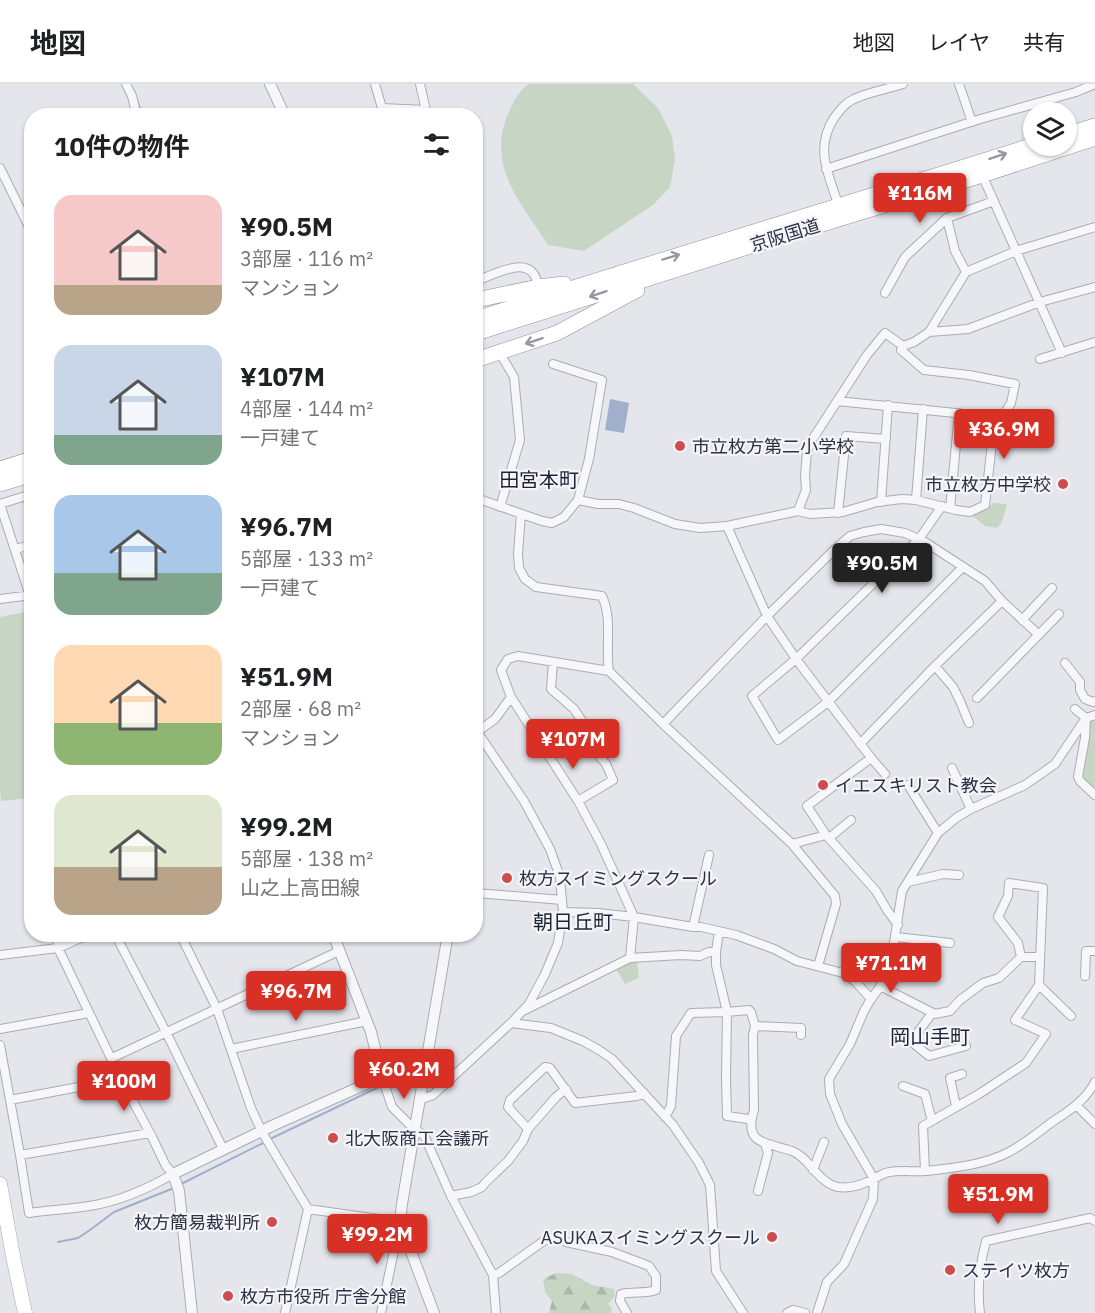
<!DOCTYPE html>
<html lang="ja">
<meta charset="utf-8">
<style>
:root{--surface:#fff;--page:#f2f2f2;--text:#202124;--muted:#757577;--line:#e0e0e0;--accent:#d93025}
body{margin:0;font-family:"IBM Plex Sans","Noto Sans JP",sans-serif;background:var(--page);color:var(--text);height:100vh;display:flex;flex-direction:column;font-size:22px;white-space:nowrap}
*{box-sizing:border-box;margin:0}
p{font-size:20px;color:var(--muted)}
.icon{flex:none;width:33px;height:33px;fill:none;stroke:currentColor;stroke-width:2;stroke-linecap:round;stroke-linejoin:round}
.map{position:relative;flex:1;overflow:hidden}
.panel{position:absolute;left:24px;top:24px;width:459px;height:834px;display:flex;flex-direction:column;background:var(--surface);border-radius:24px;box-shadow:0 2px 4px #0004}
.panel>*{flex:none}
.tools{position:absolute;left:1023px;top:18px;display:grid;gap:12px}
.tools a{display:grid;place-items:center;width:54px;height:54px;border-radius:50%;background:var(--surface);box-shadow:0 2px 4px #0004;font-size:30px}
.price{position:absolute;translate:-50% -51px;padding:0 14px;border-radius:6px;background:var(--accent);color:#fff;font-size:20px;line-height:39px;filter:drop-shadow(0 2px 3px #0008)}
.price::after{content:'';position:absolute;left:50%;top:36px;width:18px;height:14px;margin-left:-9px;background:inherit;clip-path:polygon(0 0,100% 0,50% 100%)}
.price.selected{background:#222;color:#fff}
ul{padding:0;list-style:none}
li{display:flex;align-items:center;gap:18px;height:150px;padding:0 30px}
li span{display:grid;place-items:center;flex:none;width:168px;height:120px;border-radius:18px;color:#555}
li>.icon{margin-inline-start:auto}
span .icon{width:72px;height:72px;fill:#fffc;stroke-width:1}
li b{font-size:26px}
h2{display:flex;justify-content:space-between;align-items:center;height:72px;padding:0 30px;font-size:26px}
header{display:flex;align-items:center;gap:36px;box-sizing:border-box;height:84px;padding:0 30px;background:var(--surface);border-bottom:2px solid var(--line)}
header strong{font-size:28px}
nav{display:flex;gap:33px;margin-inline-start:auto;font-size:21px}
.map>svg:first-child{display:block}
.green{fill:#c7d5c5}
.forest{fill:url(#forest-firs)}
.water{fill:#a0afcb}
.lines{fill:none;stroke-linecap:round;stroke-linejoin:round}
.stream{stroke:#a0afcb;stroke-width:2}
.minor-casing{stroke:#a9acb6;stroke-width:10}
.tertiary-casing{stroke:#a9acb6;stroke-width:12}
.primary-casing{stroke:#a3a9b7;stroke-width:15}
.trunk-casing{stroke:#8b91a2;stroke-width:16}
.minor{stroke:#f7f7fa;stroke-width:8}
.tertiary{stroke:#f7f7fa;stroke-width:10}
.primary{stroke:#fff;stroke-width:14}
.trunk{stroke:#fff;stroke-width:15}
.oneway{stroke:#9598a2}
.poi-dot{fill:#ce4c4e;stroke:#f4f5f9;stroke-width:2}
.labels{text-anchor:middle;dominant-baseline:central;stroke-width:4.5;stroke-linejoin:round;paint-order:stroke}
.street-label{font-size:18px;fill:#2b3144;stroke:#f4f5f9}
.poi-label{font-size:18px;fill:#2b3144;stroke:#f4f5f9;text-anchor:start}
.neighbourhood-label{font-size:20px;fill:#1d2235;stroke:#f4f5f9}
</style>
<header>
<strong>地図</strong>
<nav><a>地図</a><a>レイヤ</a><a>共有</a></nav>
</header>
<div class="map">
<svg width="1095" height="1229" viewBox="0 0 1095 1229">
<defs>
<pattern id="forest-firs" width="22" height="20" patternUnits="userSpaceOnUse" patternTransform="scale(1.5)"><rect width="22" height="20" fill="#c7d5c5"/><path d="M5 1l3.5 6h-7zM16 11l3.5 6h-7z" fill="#abb7aa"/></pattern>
</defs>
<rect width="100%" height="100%" fill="#e4e6ec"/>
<path class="green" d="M 529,0 L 633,0 L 658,24 L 672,52 L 675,76 L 670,103 L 653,121 L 584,167 L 548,161 C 521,119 486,82 508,30 C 513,19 518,7 529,0 Z
M 993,419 L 1007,420 L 1002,438 L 997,444 L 985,442 L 973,432 L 988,424 Z
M 31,527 L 31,714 L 1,717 L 0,704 L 0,533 Z
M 1095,636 L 1095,706 L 1088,699 L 1081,690 L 1090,638 Z
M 637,875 L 639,894 L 625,900 L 615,883 Z"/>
<path class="forest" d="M 556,1189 L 572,1190 L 592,1201 L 614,1205 L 615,1212 L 608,1220 L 612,1224 L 611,1229 L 549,1229 L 552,1217 L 545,1208 L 543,1195 Z"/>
<path class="water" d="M 610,315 L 629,319 L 624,349 L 605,346 Z"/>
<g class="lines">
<path class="stream" d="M 137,16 L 143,32
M 270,1055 L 381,1002
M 181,1100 L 265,1058
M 58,1158 L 78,1154 L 90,1146 L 114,1128 L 174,1104"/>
<g class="minor-casing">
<path id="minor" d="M 126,0 L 132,12 L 137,32
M 375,0 L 382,24 L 426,26
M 420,0 L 427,31
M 959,0 L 972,38
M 0,84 L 32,149
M 826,85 L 977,36 L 1076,8 L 1095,0
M 982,91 L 1062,269
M 839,123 C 829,91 814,65 834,34 C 840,26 845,19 854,15 C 868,8 888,5 903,0
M 966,188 L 1016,167 L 1095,143
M 476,197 C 496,190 534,167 538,203
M 885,209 L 905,173 L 947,134 L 994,117
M 929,248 L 968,245 L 1040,218 L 1095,203
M 903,262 L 901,266 L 924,286 L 969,291 L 1015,300 L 1011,319 L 1002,333 L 995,333
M 499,268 L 514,293 L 520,356 L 500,423
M 1040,275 L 1095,258
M 476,414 L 542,437 L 552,439 L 564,433 L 578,416 L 589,375 L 602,296 L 553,280
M 578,416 L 598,420 L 619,420 L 634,424 L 675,440 L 700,444 L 727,442 L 798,427 L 810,430 L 843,428 L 877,418 L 902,415 L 916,416 L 956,426 L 970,428 L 985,421 L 995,333 L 837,317
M 916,416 L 923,325
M 881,418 L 888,321
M 942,422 L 919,455 L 796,575 L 752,612 L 778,656 L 828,618 L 963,483
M 950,424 L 959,329
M 798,427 L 806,406 L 805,392 L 807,367 L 812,356 L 867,271 L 885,249 L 903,262 L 914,258 L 929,248 L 966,188 L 955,167 L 947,134
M 838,429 L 846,352 L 886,355
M 521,430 L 518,470 L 519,484 L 525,495 L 536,503 L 602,512 C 613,536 605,562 609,587 L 663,640 L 792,760 L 835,812 L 836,820 L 818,882
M 727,442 L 767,532 L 796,575 L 872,675 L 885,690
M 15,465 L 32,461
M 30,512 L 0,420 L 32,410
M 0,515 L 32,511
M 1022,536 L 1052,504
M 553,578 L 551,605 L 574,625 L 588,646 L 593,665 L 606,680 L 613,696 L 578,717
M 1065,579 L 1080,598 L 1080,606 L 1085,615 L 1093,618 L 1095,617
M 935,582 L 953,603 L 960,617 L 969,639
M 609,587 L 518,572 L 508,575 L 501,586 L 511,613 L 578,717 L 601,760 L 634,833 L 630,874
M 977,614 L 1059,530
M 1075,625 L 1086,634 L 1085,654 L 1078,693 L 1080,697 L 1095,711
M 663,640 L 767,532 L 835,465 L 850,452 L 864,448 L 881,445 L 905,449 L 925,458 L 985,497 L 1002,517 L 1038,550
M 476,646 L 524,717 L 550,765 L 560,793 L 563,828
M 477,648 L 495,635 L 511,613
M 860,660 L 935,582 L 1002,517
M 952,684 L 971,725
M 908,701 L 938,749
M 826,751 L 807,722 L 871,674
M 829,754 L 851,736
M 792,760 L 826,751 L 876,807 L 887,826 L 898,841
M 908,798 L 943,790 L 959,791
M 476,809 L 562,816
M 693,843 L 709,771
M 719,847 L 716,868 L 716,881 L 727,928 L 749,926 L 751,928 L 755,942 L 753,951 L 754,1026 C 743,1061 766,1058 792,1067 C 809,1073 818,1099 838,1103 C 852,1105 865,1100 877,1093 C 881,1091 886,1088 890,1088 C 902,1086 914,1088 926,1087 C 953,1084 983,1081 1007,1069 C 1023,1061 1038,1049 1052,1038 C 1069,1027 1085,1017 1095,998
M 115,850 L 166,948 L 223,1065
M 180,850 L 217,925 L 251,1024 L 262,1048 L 308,1125 L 400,1138 L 381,1229
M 896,853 L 950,859
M 0,871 L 58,864 L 90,850
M 1021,873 L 1040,873
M 1085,892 L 1086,867 L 1095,867
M 1039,901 L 1071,932
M 880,902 L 935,930 L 950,927 L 960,916 L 983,899 L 999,894 L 1021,873 L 1018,859 L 998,833 L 1008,812 L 1009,799 L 1043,804 L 1039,901 L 1015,936 L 1046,950 L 1026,979 L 979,1010 L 923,1042 L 925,1087
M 525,926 L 630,874 L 681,871 L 700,872 L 709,868 L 716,868
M 932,929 L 916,951 L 913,959 L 929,972 L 966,962
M 511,939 L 551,944 L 583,957 L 599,966 L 612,975 L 673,1041 L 699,1079 L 710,1101 L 716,1187 L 743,1229
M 755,942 L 801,944 L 801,951
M 0,945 L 89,929
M 0,961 L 20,1071 L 29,1129 C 51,1126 73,1125 95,1121 C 122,1116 149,1104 173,1090 L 166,1082 L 152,1053 L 121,995 L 58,864 L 57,850
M 231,965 L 367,937
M 112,974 C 187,938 264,903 339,867
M 382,993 L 392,1023 L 414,1045 L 424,1051 L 451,1112 L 493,1191 L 496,1229
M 903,1002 L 925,1010 L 932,1037
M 10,1016 L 121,995
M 419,1016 L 433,1011 L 511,939 L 529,920 L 545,890 L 558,859 L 563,828 L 598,829 L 634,833 L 693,843 L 701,843 L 736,851 L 774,865 L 797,877 L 843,889 L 855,897 L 871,915
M 956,1022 L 950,994 L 962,990
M 1077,1022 L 1095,1040
M 665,1033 L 671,1022 L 676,952 L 691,929 L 727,928 L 726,995 L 727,1032 L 748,1035 L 751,1037
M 528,1045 L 508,1023 L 510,1016 L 545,983 L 550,984 L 575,1019 L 637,1012 L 644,1009
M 20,1071 L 150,1049
M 813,1086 L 824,1058
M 758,1107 L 768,1069 L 765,1060
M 451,1112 L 471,1108 L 482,1103 L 486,1098 L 508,1077 L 523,1057 L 528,1045 L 556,1013 L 566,1005
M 493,1191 L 499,1189 L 545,1156 L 558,1153 L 566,1158 L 612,1168 L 649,1182 L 656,1192 L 656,1206 C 646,1210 632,1207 621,1210 L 620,1217 L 627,1229
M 285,1229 L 308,1125
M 787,1229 L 793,1226 L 805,1229
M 817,1229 L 827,1198 L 844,1180 L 873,1115 L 874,1095 L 842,1040 L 830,1010 L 829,995 L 850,960 L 864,927 L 871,915 L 889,891 L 902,807 L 938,749 L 956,734 L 971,725 L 1025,701 L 1055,680 L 1086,634 L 1095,631
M 980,1229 C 977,1206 980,1180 986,1157 L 1090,1134 L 1095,1137"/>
</g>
<g class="tertiary-casing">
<path id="tertiary" d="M 270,0 L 285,32
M 333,850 L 371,948 L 382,993
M 192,1229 L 179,1107 L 173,1090 L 274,1041 L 382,993 L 426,975
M 434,1229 L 400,1138 L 402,1120 L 448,850"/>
</g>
<g class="primary-casing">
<path id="primary" d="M 0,1100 L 13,1172 L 25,1229"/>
</g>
<g class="trunk-casing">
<path id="trunk" d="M 1066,51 L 1095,42
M 476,216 L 538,203 L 564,200
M 476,235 C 661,175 848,120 1034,61
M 476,249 L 760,159 L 982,91 L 1095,54
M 476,276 L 557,249 L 637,206
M 0,385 L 32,375
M 0,400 L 32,390"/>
</g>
<use href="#minor" class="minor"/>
<use href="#tertiary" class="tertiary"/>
<use href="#primary" class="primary"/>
<use href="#trunk" class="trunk"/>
</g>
<defs><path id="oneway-shaft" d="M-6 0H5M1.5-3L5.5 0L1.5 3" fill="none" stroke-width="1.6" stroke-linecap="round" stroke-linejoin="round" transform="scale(1.5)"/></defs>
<g class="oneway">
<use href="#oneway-shaft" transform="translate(998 72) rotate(-18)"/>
<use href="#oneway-shaft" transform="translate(671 173) rotate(-17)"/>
<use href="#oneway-shaft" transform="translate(598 210) rotate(162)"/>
<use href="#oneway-shaft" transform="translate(534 257) rotate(162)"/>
</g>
<g class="poi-dot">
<circle cx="680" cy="362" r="6"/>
<circle cx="1063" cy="400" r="6"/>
<circle cx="823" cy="701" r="6"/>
<circle cx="507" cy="794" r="6"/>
<circle cx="333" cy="1054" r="6"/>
<circle cx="272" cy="1138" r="6"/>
<circle cx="772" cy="1153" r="6"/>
<circle cx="950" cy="1186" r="6"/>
<circle cx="228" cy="1212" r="6"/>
</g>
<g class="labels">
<g class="street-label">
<text transform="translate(785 151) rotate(-17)">京阪国道</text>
</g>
<g class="poi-label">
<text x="692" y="362">市立枚方第二小学校</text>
<text x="1051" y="400" text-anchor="end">市立枚方中学校</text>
<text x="835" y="701">イエスキリスト教会</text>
<text x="519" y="794">枚方スイミングスクール</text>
<text x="345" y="1054">北大阪商工会議所</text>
<text x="260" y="1138" text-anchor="end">枚方簡易裁判所</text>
<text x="760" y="1153" text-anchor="end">ASUKAスイミングスクール</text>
<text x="962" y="1186">ステイツ枚方</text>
<text x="240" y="1212">枚方市役所 庁舎分館</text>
</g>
<g class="neighbourhood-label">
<text x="539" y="395">田宮本町</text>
<text x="573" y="837">朝日丘町</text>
<text x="930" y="952">岡山手町</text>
</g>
</g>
</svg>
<div class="tools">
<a><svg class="icon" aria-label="layers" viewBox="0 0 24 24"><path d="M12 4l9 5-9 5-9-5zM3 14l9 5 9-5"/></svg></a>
</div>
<b class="price" style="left:920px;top:140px">¥116M</b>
<b class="price" style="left:1004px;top:376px">¥36.9M</b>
<b class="price selected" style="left:882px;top:510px">¥90.5M</b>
<b class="price" style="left:573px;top:686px">¥107M</b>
<b class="price" style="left:891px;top:910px">¥71.1M</b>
<b class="price" style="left:296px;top:938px">¥96.7M</b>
<b class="price" style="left:404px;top:1016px">¥60.2M</b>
<b class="price" style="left:124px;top:1028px">¥100M</b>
<b class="price" style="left:998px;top:1141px">¥51.9M</b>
<b class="price" style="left:377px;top:1181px">¥99.2M</b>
<section class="panel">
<h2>10件の物件<svg class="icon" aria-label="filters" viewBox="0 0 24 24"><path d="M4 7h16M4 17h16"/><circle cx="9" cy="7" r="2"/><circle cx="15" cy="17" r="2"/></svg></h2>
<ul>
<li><span style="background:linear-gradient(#f6c9c9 75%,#b9a48a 0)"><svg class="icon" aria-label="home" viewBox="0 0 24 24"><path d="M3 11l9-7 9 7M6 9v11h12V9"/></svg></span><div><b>¥90.5M</b><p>3部屋 · 116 m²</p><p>マンション</p></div></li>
<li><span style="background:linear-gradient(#c9d6e8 75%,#7fa58c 0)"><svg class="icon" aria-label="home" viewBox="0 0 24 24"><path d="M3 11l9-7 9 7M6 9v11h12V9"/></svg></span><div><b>¥107M</b><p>4部屋 · 144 m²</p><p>一戸建て</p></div></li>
<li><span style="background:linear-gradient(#a9c7e8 65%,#7fa58c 0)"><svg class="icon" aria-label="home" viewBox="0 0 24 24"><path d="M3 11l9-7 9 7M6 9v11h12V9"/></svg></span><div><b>¥96.7M</b><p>5部屋 · 133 m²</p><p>一戸建て</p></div></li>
<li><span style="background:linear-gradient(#ffd9b3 65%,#8fb573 0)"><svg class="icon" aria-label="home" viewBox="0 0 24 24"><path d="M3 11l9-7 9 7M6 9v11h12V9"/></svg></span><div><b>¥51.9M</b><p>2部屋 · 68 m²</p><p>マンション</p></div></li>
<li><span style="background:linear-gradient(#dfe7d0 60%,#b9a48a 0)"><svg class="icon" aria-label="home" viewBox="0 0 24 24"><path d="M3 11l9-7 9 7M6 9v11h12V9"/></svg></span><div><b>¥99.2M</b><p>5部屋 · 138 m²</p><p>山之上高田線</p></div></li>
</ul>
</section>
</div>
